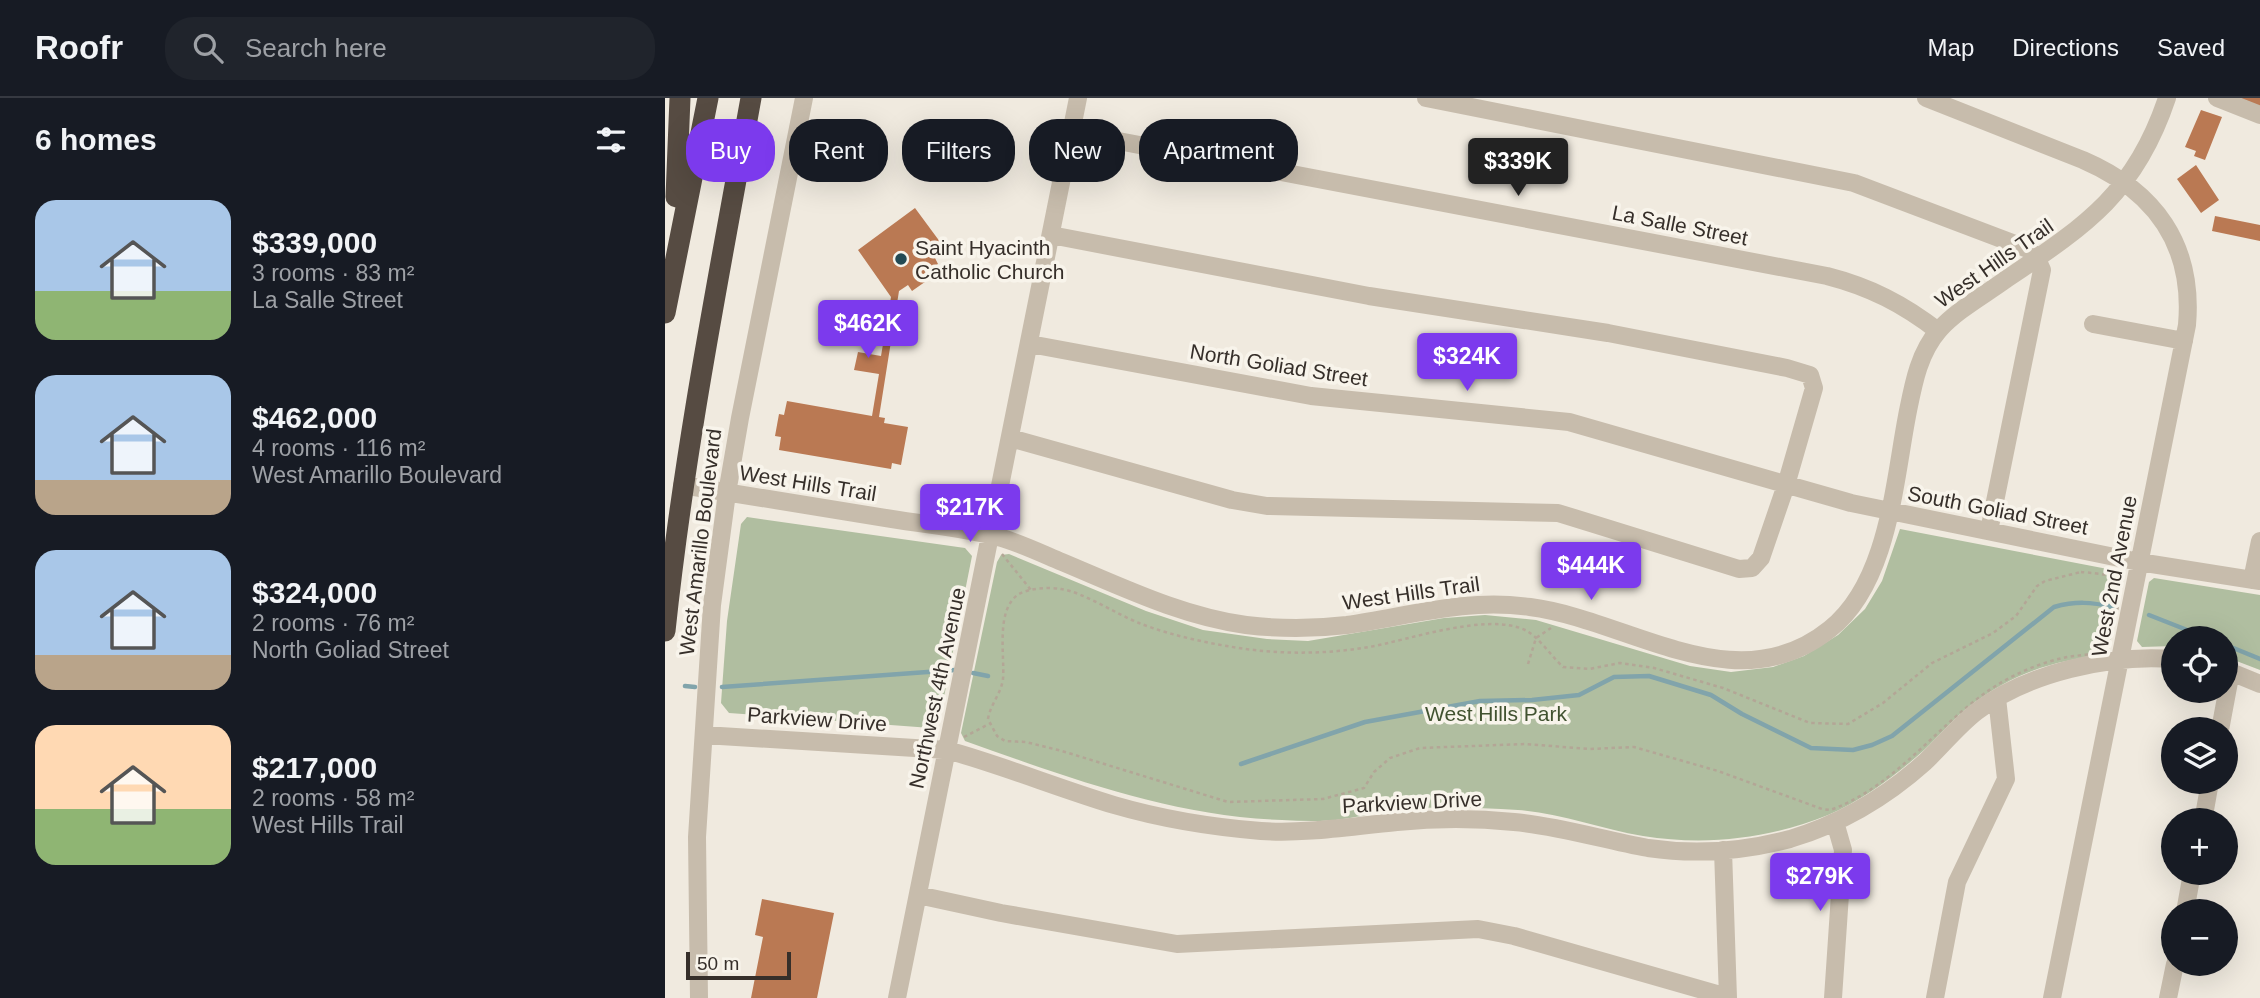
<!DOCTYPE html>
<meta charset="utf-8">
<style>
:root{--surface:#171b24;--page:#20242c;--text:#f1f3f6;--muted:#9ea1a6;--line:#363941;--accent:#7c3aed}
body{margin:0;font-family:Helvetica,sans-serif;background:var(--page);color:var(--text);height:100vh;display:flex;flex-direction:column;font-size:26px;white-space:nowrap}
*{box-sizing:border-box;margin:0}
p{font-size:23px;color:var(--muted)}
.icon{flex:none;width:38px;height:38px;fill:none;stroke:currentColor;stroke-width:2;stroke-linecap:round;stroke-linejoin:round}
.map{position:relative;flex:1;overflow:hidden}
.drawer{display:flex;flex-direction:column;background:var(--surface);width:665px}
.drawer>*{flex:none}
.banner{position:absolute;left:21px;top:21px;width:665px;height:63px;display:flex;gap:14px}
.tools{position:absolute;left:1496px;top:528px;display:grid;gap:14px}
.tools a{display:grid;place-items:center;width:77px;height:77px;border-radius:50%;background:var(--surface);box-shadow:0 7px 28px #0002;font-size:35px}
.scale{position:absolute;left:21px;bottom:18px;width:105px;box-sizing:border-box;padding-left:7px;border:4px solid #362f2a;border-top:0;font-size:19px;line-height:24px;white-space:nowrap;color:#362f2a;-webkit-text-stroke:5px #f8f4eb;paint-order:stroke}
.price{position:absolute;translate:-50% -60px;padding:0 16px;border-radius:7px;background:var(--accent);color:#fff;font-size:23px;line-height:46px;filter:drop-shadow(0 2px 4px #0008)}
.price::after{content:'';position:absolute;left:50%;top:42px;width:21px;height:16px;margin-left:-10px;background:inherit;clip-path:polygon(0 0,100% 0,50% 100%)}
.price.current{background:#222;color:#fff}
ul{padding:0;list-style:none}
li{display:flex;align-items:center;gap:21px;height:175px;padding:0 35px}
li span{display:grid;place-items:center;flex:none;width:196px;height:140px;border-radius:21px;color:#555}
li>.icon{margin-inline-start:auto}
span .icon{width:84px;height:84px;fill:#fffc;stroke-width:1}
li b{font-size:30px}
h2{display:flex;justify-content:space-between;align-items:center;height:84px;padding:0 35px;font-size:30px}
.pill{padding:0 24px;border-radius:28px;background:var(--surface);box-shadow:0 7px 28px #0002;font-size:24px;line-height:63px}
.pill.current{background:var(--accent);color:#fff}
header{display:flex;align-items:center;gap:42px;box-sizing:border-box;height:98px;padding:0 35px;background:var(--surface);border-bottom:2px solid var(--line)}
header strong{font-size:33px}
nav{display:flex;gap:38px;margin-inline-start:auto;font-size:24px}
.search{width:490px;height:63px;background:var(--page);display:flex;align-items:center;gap:18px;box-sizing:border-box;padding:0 24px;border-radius:28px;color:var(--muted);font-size:26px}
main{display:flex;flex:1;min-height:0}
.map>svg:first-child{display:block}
.green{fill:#b0bea0}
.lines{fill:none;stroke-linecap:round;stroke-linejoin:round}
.stream{stroke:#81a4ab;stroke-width:4.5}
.building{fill:#ba7953}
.path{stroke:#b3a696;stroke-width:2.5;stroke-dasharray:3.5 3.5;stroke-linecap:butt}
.minor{stroke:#c7bcac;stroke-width:18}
.highway{stroke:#564b42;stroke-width:21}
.poi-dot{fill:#234a54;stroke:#f8f4eb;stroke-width:2.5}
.labels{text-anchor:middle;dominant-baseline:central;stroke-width:7;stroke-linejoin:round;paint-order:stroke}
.street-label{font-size:21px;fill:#362f2a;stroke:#f8f4eb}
.poi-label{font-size:21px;fill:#362f2a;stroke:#f8f4eb;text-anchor:start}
.park-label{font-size:21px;fill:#415230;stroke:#f8f4eb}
</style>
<header>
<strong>Roofr</strong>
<div class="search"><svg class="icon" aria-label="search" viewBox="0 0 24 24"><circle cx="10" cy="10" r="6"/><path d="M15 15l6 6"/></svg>Search here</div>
<nav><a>Map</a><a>Directions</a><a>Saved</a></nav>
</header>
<main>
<section class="drawer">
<h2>6 homes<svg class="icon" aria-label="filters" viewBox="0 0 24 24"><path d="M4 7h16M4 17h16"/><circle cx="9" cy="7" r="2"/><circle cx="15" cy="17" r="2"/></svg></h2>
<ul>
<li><span style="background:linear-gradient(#a9c7e8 65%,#8fb573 0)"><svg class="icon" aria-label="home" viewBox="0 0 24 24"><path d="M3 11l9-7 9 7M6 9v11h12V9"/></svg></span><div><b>$339,000</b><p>3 rooms · 83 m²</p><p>La Salle Street</p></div></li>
<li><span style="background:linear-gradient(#a9c7e8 75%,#b9a48a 0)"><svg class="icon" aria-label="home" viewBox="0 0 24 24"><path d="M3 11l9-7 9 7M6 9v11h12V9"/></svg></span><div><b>$462,000</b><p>4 rooms · 116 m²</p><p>West Amarillo Boulevard</p></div></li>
<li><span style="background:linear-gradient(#a9c7e8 75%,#b9a48a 0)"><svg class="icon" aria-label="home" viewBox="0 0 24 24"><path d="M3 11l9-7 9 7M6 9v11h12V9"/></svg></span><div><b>$324,000</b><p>2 rooms · 76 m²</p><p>North Goliad Street</p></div></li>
<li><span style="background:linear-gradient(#ffd9b3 60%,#8fb573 0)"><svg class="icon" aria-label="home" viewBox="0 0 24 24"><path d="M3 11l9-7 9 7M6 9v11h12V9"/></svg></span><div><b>$217,000</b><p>2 rooms · 58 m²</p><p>West Hills Trail</p></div></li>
</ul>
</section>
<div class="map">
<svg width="1595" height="900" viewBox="0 0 1595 900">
<rect width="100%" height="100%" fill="#f0eadf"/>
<path class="green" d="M 82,419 L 300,450 L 307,458 L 274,624 L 266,630 L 64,615 L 56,605 L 62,523 L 76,426 Z
M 1235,431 L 1453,473 L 1459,479 L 1444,551 L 1441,556 C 1384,564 1348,575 1302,610 C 1286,623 1273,639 1258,653 C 1230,678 1198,702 1163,717 C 1104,741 1041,748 978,738 C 936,731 895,715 853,712 C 817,710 780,708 744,711 C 722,712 700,718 678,721 C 658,724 637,723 617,722 C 506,718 404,680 300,643 L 296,635 L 332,464 L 336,457 L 344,456 L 481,513 L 538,532 L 602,541 L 643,543 L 779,520 L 820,517 L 871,522 L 1025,568 L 1066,574 L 1108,569 L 1139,558 L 1173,537 L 1200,511 L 1217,483 Z
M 1489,480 L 1595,497 L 1595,572 L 1561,559 L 1561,541 L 1508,541 L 1508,548 L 1477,549 L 1472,543 L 1484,484 Z"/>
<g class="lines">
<path class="stream" d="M 1484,517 L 1545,541
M 1561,547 L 1595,561
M 308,575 L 323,578
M 20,588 L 30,589
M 57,589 L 290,572
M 576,666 L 700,624 L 815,603 L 867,602 L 914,597 L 949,579 L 984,578 L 1046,597 L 1077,616 L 1146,650 L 1188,652 L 1207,647 L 1227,638 L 1389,509 C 1411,503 1426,504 1448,509"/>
</g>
<path class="building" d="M 1568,0 L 1595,0 L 1595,9 Z
M 1536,12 L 1557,19 L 1540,62 L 1529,58 L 1531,53 L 1520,49 Z
M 1531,67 L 1554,102 L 1536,115 L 1512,81 Z
M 250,110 L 281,152 L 270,160 L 273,166 L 263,173 L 267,179 L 247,193 L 243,187 L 234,193 L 214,319 L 220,320 L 219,325 L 243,329 L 236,367 L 227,365 L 226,371 L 114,352 L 116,339 L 110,338 L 114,316 L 119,317 L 122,303 L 207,318 L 214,276 L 189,272 L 193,254 L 216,258 L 226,199 L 193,152 Z
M 1550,118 L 1595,127 L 1595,143 L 1547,133 Z
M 97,801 L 169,815 L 152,900 L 86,900 L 98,839 L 90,837 Z"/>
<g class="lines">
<path class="path" d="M 337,456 L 366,492
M 1416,474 C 1424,475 1441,475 1448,480 C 1464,492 1444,537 1439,553 C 1427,557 1414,557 1402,559 C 1378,564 1353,574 1332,587 C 1273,624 1233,688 1165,712 L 1157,711 L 1053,673 L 969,649 L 925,651 L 860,646 L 755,650 L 725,660 L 709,674 L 699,690 L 658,701 L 563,704 L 397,653 L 361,644 L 340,643 L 332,638 L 323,621 C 325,607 336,596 338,581 C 340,558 330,511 354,496 C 365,490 383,489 396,491 C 418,494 451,516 474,525 C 509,539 559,549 598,553 C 633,556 669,555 704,549 C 744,542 822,514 860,532 C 873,538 887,559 898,569 L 924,571 L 955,565 L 989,570 L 1058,590 L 1145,625 L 1183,626 L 1218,605 L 1267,565 L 1328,535 L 1351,518 L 1372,488 L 1380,483 Z
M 863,566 L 871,540 L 886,530
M 299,639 L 324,626"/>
<path class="minor" d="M 761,0 L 1189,85 L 1363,151 L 1372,161 L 1377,172 L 1324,433
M 1261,0 L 1418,62 C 1490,93 1529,147 1522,227 L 1387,900
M 1552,0 L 1595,17
M 406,34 L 1162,178 C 1205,189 1238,206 1273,233
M 1428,226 L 1519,243
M 365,246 L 646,298 L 904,324 L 1186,405 L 1474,464 L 1595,483
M 345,340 L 567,402 L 602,408 L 893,415 L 1074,471 L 1087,470 L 1096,460 L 1121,387 L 1149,290 L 1145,277 L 1122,270 L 943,235 L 704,198 L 386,137
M 17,387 C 87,399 157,410 227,421 C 263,427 302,430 337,440 C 357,446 378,456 397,464 C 457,489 516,518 581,527 C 614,531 648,531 682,527 C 745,518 800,500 865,509 C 965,522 1071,607 1165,531 C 1223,485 1229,386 1242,318 C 1248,288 1253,256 1274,232 C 1292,212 1318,198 1340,182 C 1420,128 1470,96 1502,0
M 1587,482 L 1595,443
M 1561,572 L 1595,586
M 1555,632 L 1566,573
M 39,637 L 282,652 C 339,668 393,690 449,707 C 497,721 546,729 596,733 C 642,736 687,728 732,724 C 771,720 811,720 849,724 C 895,728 938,742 983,750 C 1030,757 1080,753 1125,741 C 1175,726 1221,699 1260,664 C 1277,648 1292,629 1311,614 C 1361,575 1446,556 1508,561
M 1538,723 L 1545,684
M 1058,752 L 1063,900
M 253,797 L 336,815 L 512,846 L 813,831 L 849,838 L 1062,899
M 1520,814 L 1527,775
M 34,900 L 32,739 L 47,507 L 62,395 L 75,320 L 139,0
M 232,900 L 413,0
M 1168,900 L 1178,752 L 1170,724
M 1270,900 L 1292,784 L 1341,681 L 1332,600
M 1503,900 L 1510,866"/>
<path class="highway" d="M 11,99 L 15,0
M 0,215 L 43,0
M 0,533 C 19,353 54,177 86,0"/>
</g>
<circle class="poi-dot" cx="236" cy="161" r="7"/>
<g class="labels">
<g class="street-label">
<text transform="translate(1015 127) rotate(11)">La Salle Street</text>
<text transform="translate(1329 165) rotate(-35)">West Hills Trail</text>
<text transform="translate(614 267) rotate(9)">North Goliad Street</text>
<text transform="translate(143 385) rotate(9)">West Hills Trail</text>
<text transform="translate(1333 412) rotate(11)">South Goliad Street</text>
<text transform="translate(35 444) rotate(-83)">West Amarillo Boulevard</text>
<text transform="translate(1449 478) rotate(-79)">West 2nd Avenue</text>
<text transform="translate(746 495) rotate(-8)">West Hills Trail</text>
<text transform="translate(272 590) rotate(-78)">Northwest 4th Avenue</text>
<text transform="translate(152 621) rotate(4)">Parkview Drive</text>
<text transform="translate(747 704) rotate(-3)">Parkview Drive</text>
</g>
<g class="poi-label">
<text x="250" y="149">Saint Hyacinth<tspan x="250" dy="24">Catholic Church</tspan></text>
</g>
<g class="park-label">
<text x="831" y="615">West Hills Park</text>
</g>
</g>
</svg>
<div class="tools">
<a><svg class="icon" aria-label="locate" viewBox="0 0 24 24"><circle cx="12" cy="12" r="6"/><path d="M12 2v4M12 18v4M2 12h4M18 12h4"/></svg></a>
<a><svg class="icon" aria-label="layers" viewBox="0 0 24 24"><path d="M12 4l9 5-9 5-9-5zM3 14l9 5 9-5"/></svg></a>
<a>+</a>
<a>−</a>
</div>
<div class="scale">50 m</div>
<b class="price current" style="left:853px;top:100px">$339K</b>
<b class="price" style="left:203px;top:262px">$462K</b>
<b class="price" style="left:802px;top:295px">$324K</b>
<b class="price" style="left:305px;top:446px">$217K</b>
<b class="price" style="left:926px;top:504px">$444K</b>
<b class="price" style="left:1155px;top:815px">$279K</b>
<div class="banner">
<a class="pill current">Buy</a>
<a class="pill">Rent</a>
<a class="pill">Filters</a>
<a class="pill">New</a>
<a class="pill">Apartment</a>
</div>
</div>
</main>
